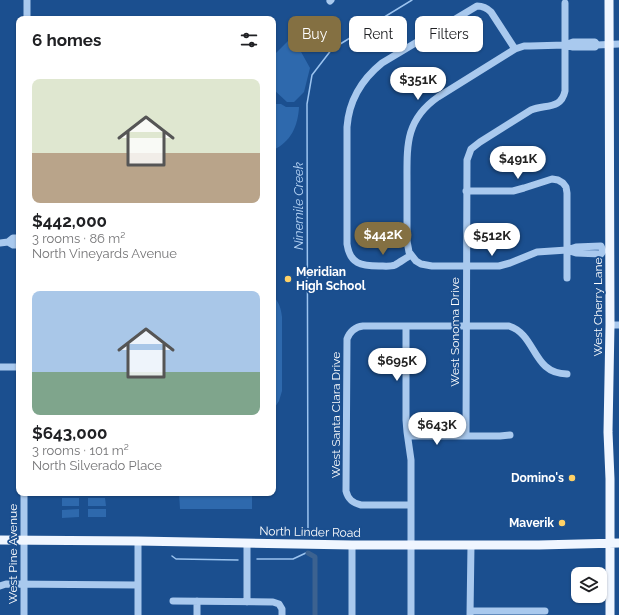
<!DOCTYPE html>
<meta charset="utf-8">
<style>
:root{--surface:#fff;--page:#f2f2f2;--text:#202124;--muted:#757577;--accent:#847042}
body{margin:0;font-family:Raleway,sans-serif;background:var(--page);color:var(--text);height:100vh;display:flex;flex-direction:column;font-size:15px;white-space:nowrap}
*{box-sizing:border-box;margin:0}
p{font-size:13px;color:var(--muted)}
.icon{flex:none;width:22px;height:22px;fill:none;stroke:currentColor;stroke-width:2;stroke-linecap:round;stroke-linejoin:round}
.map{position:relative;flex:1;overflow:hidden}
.drawer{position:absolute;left:16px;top:16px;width:260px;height:480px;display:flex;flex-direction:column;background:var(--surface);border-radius:8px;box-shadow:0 1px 3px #0004}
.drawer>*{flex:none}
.guide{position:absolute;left:288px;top:16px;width:271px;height:36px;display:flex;gap:8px}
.fabs{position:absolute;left:571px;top:567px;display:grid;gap:8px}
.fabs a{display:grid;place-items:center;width:36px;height:36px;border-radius:8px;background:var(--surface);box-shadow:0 1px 3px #0004;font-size:20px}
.price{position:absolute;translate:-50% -34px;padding:0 9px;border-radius:14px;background:#fff;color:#222;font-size:13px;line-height:26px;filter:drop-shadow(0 1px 2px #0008)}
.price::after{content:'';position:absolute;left:50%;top:24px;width:12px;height:9px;margin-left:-6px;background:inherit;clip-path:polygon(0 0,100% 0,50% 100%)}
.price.current{background:var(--accent);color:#fff}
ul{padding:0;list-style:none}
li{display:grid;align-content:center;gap:8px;height:212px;padding:0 16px}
li span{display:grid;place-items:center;height:124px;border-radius:8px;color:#555}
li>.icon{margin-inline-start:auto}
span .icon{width:72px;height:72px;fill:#fffc;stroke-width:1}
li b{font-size:17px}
h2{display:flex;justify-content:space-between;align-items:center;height:48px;padding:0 16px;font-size:17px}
.tag{padding:0 14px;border-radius:8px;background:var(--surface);box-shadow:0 1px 3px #0004;font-size:14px;line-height:36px}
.tag.current{background:var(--accent);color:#fff}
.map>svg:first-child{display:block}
.green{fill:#2e69ad}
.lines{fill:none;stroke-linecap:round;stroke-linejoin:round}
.stream{stroke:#9cc4f0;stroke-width:1.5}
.canal{stroke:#3c6290;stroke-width:5}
.minor{stroke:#a9c9ee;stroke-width:7}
.major{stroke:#f0f6ff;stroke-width:9}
.poi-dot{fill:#ffd166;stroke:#1b4f8f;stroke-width:1.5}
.labels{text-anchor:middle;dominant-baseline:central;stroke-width:3.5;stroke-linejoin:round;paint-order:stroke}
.poi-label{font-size:12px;font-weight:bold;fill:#fff;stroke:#1b4f8f;text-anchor:end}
.street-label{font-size:12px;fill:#fff;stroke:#1b4f8f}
.water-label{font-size:13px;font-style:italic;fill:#b5d3f5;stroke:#1b4f8f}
</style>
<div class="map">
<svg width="619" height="615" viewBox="0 0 619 615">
<rect width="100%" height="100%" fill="#1b4f8f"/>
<path class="green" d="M 291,38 L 295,41 L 310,68 L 304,92 L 294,102 L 287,102 L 273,89 L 273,56 Z
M 273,104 L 281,104 L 286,107 L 299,107 C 298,126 291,142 273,150 Z
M 273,296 C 279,302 281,308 282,317 L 282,391 L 279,401 L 273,410 L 273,399 L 275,390 L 276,314 L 273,306 Z
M 179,493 L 252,493 L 252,509 L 180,509 Z
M 62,498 L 79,498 L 79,506 L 62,506 Z
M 88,498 L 105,498 L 106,506 L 88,506 Z
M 79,509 L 79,517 L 62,518 L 62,510 Z
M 88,509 L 106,509 L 106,517 L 88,517 Z"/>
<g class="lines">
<path class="stream" d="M 308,536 L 307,104 L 312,75 L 332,49 L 412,0
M 172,556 L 176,559 L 178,559 L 238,560
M 257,559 L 293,559 L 308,552"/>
<path class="canal" d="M 308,553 L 315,557 L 315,615"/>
<path class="minor" d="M 330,1 L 331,0
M 27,19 L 27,0
M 565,45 L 573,42 L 595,42 L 597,45 L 595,47 L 573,47 L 565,45 L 530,46 L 524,46 L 515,49 L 438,97 C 405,120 407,146 407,182 C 407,201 407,221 407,241 L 409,252 L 416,261 L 421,264 L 432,266 L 499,266 L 510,263 L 537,252 L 567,250 L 576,247 L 601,246 L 603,251 L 601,254 L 576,253 L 567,250
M 597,45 L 619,44
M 466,191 L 513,191 L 524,188 L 552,179 L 558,180 L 563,183 L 566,187 L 567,193 L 567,278
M 19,238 L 13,238 L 8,242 L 13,245 L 19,245
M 0,243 L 8,242
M 411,255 C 406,258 400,262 395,265 C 390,267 384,266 379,266 C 361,266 350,264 347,244 L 347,127 C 349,100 361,80 382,63 L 477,6 C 483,6 487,8 491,12 L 515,49
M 610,325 L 619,325
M 406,326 L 406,420 L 407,432 L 411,460 L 411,615
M 0,367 L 19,367
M 408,436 L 500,436 L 510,435
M 466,436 L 467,160 L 471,149 L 480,142 L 531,110 C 545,104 561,110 565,91 L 565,3
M 411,505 L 361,505 C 352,503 348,499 346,491 L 347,339 C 350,331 355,327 363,326 L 509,326 C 537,335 532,374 567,374
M 247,543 L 247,602
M 0,586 L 6,584 L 138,585
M 173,601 L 273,602 L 279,604 L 282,609 L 282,615
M 197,601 L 197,615
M 470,611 L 545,611
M 24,615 L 24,493
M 138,615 L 138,541
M 352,615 L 352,545
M 470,615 L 471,545"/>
<path class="major" d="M 609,0 L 610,325 L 608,432 L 610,479 L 610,615
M 0,540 L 138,541 L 352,545 L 539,545 L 619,543"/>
</g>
<g class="poi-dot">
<circle cx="288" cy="279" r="4"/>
<circle cx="572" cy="478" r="4"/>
<circle cx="562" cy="523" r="4"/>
</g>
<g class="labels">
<g class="poi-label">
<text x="296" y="272" text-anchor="start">Meridian<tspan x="296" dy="14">High School</tspan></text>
<text x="564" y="478">Domino's</text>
<text x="554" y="523">Maverik</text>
</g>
<g class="street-label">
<text transform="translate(598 307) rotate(-90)">West Cherry Lane</text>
<text transform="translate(455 332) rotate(-90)">West Sonoma Drive</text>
<text transform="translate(336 415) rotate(-90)">West Santa Clara Drive</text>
<text transform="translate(310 532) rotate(1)">North Linder Road</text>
<text transform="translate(13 554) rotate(-90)">West Pine Avenue</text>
</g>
<g class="water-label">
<text transform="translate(298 206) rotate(-90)">Ninemile Creek</text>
</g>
</g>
</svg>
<div class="fabs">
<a><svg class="icon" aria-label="layers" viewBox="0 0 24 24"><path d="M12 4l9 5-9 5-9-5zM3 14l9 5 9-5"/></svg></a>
</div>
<b class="price" style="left:418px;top:101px">$351K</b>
<b class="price" style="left:518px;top:180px">$491K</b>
<b class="price current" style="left:383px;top:256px">$442K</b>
<b class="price" style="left:492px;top:257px">$512K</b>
<b class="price" style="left:397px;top:382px">$695K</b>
<b class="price" style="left:437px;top:446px">$643K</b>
<div class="guide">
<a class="tag current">Buy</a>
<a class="tag">Rent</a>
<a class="tag">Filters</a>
</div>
<section class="drawer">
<h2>6 homes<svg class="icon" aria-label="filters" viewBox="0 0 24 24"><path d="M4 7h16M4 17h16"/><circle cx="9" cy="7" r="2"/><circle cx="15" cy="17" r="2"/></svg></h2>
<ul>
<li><span style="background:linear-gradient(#dfe7d0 60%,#b9a48a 0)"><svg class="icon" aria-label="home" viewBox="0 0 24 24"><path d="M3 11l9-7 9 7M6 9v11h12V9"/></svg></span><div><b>$442,000</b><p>3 rooms · 86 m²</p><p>North Vineyards Avenue</p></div></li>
<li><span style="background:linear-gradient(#a9c7e8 65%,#7fa58c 0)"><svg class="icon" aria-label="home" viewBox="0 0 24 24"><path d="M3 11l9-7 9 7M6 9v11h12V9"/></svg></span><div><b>$643,000</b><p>3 rooms · 101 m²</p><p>North Silverado Place</p></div></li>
</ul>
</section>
</div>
